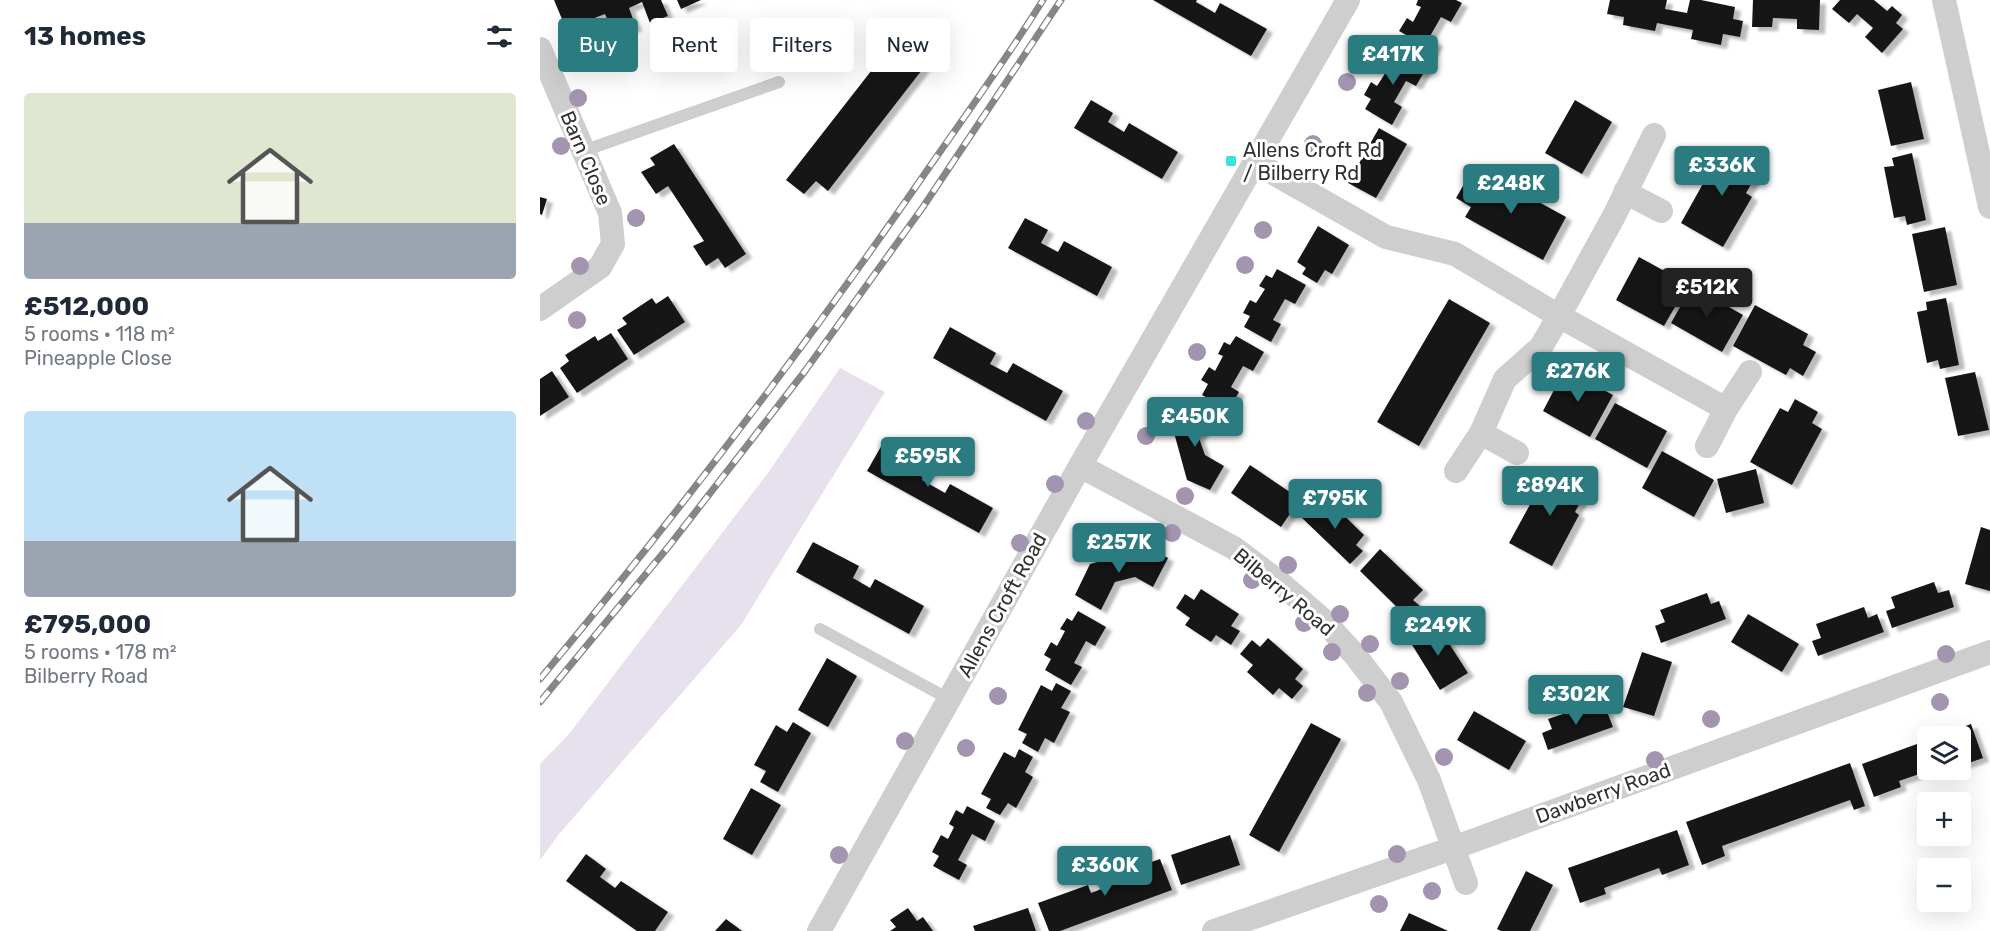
<!DOCTYPE html>
<meta charset="utf-8">
<style>
:root{--surface:#fff;--page:#f2f2f3;--text:#1f2937;--muted:#747a83;--accent:#2b7c80}
body{margin:0;font-family:Rubik,sans-serif;background:var(--page);color:var(--text);height:100vh;display:flex;flex-direction:column;font-size:22px;white-space:nowrap}
*{box-sizing:border-box;margin:0}
p{font-size:20px;color:var(--muted)}
.icon{flex:none;width:33px;height:33px;fill:none;stroke:currentColor;stroke-width:2;stroke-linecap:round;stroke-linejoin:round}
.map{position:relative;flex:1;overflow:hidden}
.drawer{display:flex;flex-direction:column;background:var(--surface);width:540px}
.drawer>*{flex:none}
.guide{position:absolute;left:18px;top:18px;width:570px;height:54px;display:flex;gap:12px}
.tools{position:absolute;left:1377px;top:726px;display:grid;gap:12px}
.tools a{display:grid;place-items:center;width:54px;height:54px;border-radius:6px;background:var(--surface);box-shadow:0 6px 24px #0002;font-size:30px}
.price{position:absolute;translate:-50% -51px;padding:0 14px;border-radius:6px;background:var(--accent);color:#fff;font-size:20px;line-height:39px;filter:drop-shadow(0 2px 3px #0008)}
.price::after{content:'';position:absolute;left:50%;top:36px;width:18px;height:14px;margin-left:-9px;background:inherit;clip-path:polygon(0 0,100% 0,50% 100%)}
.price.selected{background:#222;color:#fff}
ul{padding:0;list-style:none}
li{display:grid;align-content:center;gap:12px;height:318px;padding:0 24px}
li span{display:grid;place-items:center;height:186px;border-radius:6px;color:#555}
li>.icon{margin-inline-start:auto}
span .icon{width:108px;height:108px;fill:#fffc;stroke-width:1}
li b{font-size:26px}
h2{display:flex;justify-content:space-between;align-items:center;height:72px;padding:0 24px;font-size:26px}
.pill{padding:0 21px;border-radius:6px;background:var(--surface);box-shadow:0 6px 24px #0002;font-size:21px;line-height:54px}
.pill.selected{background:var(--accent);color:#fff}
main{display:flex;flex:1;min-height:0}
.map>svg:first-child{display:block}
.green{fill:#e7e0ed}
.building{fill:#181818;filter:url(#shadow)}
.lines{fill:none;stroke-linecap:round;stroke-linejoin:round}
.lane{stroke:#cecece;stroke-width:12}
.street{stroke:#cecece;stroke-width:24}
.rail-casing{stroke:#868686;stroke-width:7}
.rail{stroke:#fff;stroke-width:4.5;stroke-dasharray:14;stroke-linecap:butt}
.tree{fill:#a395af}
.poi-dot{fill:#3ae2d9;stroke:#fff;stroke-width:2}
.labels{text-anchor:middle;dominant-baseline:central;stroke-width:6;stroke-linejoin:round;paint-order:stroke}
.poi-label{font-size:20px;fill:#313131;stroke:#fff;text-anchor:start}
.street-label{font-size:20px;fill:#313131;stroke:#fff}
</style>
<main>
<section class="drawer">
<h2>13 homes<svg class="icon" aria-label="filters" viewBox="0 0 24 24"><path d="M4 7h16M4 17h16"/><circle cx="9" cy="7" r="2"/><circle cx="15" cy="17" r="2"/></svg></h2>
<ul>
<li><span style="background:linear-gradient(#dfe7d0 70%,#9aa5b1 0)"><svg class="icon" aria-label="home" viewBox="0 0 24 24"><path d="M3 11l9-7 9 7M6 9v11h12V9"/></svg></span><div><b>£512,000</b><p>5 rooms · 118 m²</p><p>Pineapple Close</p></div></li>
<li><span style="background:linear-gradient(#bfe0f5 70%,#9aa5b1 0)"><svg class="icon" aria-label="home" viewBox="0 0 24 24"><path d="M3 11l9-7 9 7M6 9v11h12V9"/></svg></span><div><b>£795,000</b><p>5 rooms · 178 m²</p><p>Bilberry Road</p></div></li>
</ul>
</section>
<div class="map">
<svg width="1450" height="931" viewBox="0 0 1450 931">
<defs>
<filter id="shadow"><feDropShadow dx="6" dy="4" stdDeviation="1.5" flood-color="#0004"/></filter>
</defs>
<rect width="100%" height="100%" fill="#fff"/>
<path class="green" d="M 300,368 L 345,392 L 201,625 L 20,833 L 0,860 L 0,764 L 29,734 L 230,470 Z"/>
<path class="building" d="M 14,0 L 121,0 L 128,16 L 110,23 L 102,2 L 89,8 L 96,27 L 74,36 L 65,14 L 52,19 L 63,44 L 37,55 Z
M 137,0 L 161,0 L 141,9 Z
M 613,0 L 657,0 L 656,2 L 675,13 L 680,3 L 727,29 L 711,56 Z
M 878,0 L 916,0 L 922,3 L 911,22 L 901,17 L 889,38 L 897,43 L 887,61 L 860,46 L 866,35 L 859,31 L 867,18 L 873,22 L 881,7 L 876,5 Z
M 1070,0 L 1127,0 L 1125,9 L 1147,13 L 1150,0 L 1161,0 L 1195,7 L 1193,19 L 1203,21 L 1200,37 L 1183,34 L 1181,45 L 1151,39 L 1153,30 L 1117,23 L 1115,31 L 1083,25 L 1084,17 L 1067,14 Z
M 1213,0 L 1280,0 L 1279,30 L 1257,29 L 1257,19 L 1233,18 L 1232,27 L 1212,27 Z
M 1300,0 L 1334,0 L 1347,11 L 1352,6 L 1362,15 L 1356,23 L 1363,29 L 1342,53 L 1325,37 L 1333,28 L 1317,14 L 1309,23 L 1292,9 Z
M 384,34 L 399,48 L 288,191 L 276,181 L 264,194 L 246,180 L 342,57 L 354,65 Z
M 858,51 L 887,67 L 876,86 L 866,81 L 854,102 L 862,107 L 852,125 L 825,109 L 831,99 L 824,95 L 831,82 L 837,86 L 846,72 L 840,68 L 847,57 L 852,60 Z
M 1371,82 L 1384,139 L 1351,146 L 1338,90 Z
M 551,100 L 573,113 L 568,122 L 584,132 L 589,123 L 638,152 L 622,179 L 534,128 Z
M 1035,100 L 1072,122 L 1042,174 L 1005,153 Z
M 839,128 L 867,144 L 836,198 L 808,183 Z
M 134,144 L 206,254 L 185,268 L 178,258 L 166,266 L 153,246 L 164,241 L 128,186 L 116,194 L 101,172 L 115,165 L 110,158 Z
M 1184,146 L 1221,167 L 1206,193 L 1212,197 L 1183,247 L 1141,223 Z
M 1372,153 L 1386,220 L 1367,225 L 1365,216 L 1354,218 L 1344,167 L 1354,166 L 1352,158 Z
M 944,172 L 1026,217 L 1003,260 L 925,217 L 931,207 L 916,198 L 927,179 L 937,185 Z
M 0,197 L 7,199 L 2,215 L 0,214 Z
M 485,218 L 508,230 L 501,243 L 518,252 L 524,241 L 572,267 L 557,296 L 468,248 Z
M 778,226 L 809,245 L 792,274 L 785,270 L 777,283 L 762,274 L 766,268 L 757,262 Z
M 1405,227 L 1417,285 L 1384,292 L 1372,234 Z
M 1099,257 L 1148,284 L 1124,326 L 1076,300 Z
M 737,269 L 766,285 L 755,304 L 745,299 L 733,320 L 741,324 L 731,342 L 704,327 L 710,316 L 703,313 L 710,300 L 716,303 L 725,289 L 719,286 L 726,275 L 732,278 Z
M 1152,286 L 1203,315 L 1182,352 L 1131,323 Z
M 128,296 L 145,322 L 94,355 L 77,330 L 87,324 L 82,318 L 112,298 L 116,304 Z
M 1406,298 L 1419,365 L 1400,369 L 1398,360 L 1387,363 L 1377,312 L 1387,310 L 1386,302 Z
M 909,299 L 950,323 L 879,446 L 837,422 Z
M 1215,305 L 1268,334 L 1263,345 L 1276,352 L 1263,376 L 1250,368 L 1246,375 L 1193,346 Z
M 410,327 L 456,353 L 450,364 L 467,373 L 473,363 L 523,391 L 506,421 L 393,358 Z
M 71,333 L 88,359 L 37,393 L 20,368 L 29,361 L 25,355 L 55,336 L 58,341 Z
M 696,336 L 724,352 L 713,371 L 703,366 L 691,387 L 699,392 L 689,410 L 662,395 L 668,384 L 661,380 L 669,367 L 675,371 L 683,356 L 678,354 L 684,342 L 690,345 Z
M 1025,369 L 1073,395 L 1050,437 L 1003,411 Z
M 12,371 L 29,397 L 0,416 L 0,379 Z
M 1435,372 L 1449,430 L 1418,436 L 1405,378 Z
M 1255,399 L 1278,412 L 1272,423 L 1282,429 L 1252,485 L 1210,462 L 1240,408 L 1248,412 Z
M 1075,403 L 1127,431 L 1107,468 L 1055,439 Z
M 645,404 L 671,418 L 659,438 L 665,455 L 684,466 L 670,490 L 647,480 L 633,429 Z
M 343,443 L 389,468 L 382,480 L 405,493 L 410,484 L 453,508 L 439,533 L 327,471 Z
M 1122,451 L 1174,480 L 1154,517 L 1102,488 Z
M 710,465 L 760,499 L 741,527 L 691,493 Z
M 1011,466 L 1049,486 L 1035,512 L 1039,515 L 1012,566 L 969,543 Z
M 1216,469 L 1224,503 L 1186,513 L 1177,479 Z
M 789,501 L 824,535 L 816,545 L 823,551 L 810,564 L 761,517 L 775,502 L 781,509 Z
M 1441,527 L 1450,530 L 1450,591 L 1425,584 Z
M 273,542 L 319,566 L 313,578 L 330,588 L 335,579 L 384,606 L 369,634 L 256,572 Z
M 608,548 L 628,558 L 613,587 L 595,577 L 575,582 L 561,610 L 535,595 L 550,564 Z
M 840,549 L 883,590 L 873,600 L 880,606 L 868,618 L 820,571 Z
M 1394,582 L 1398,593 L 1409,590 L 1414,607 L 1352,628 L 1346,611 L 1355,608 L 1351,597 Z
M 661,589 L 699,614 L 691,626 L 700,631 L 691,645 L 676,635 L 671,642 L 645,625 L 650,618 L 636,608 L 645,594 L 654,600 Z
M 1167,593 L 1171,604 L 1179,601 L 1186,619 L 1121,643 L 1115,626 L 1125,622 L 1120,610 Z
M 1324,607 L 1328,618 L 1337,614 L 1344,632 L 1278,656 L 1272,641 L 1281,638 L 1276,624 Z
M 538,611 L 566,627 L 555,646 L 546,641 L 534,663 L 542,667 L 531,685 L 505,670 L 511,659 L 504,655 L 511,642 L 517,646 L 525,631 L 520,629 L 527,618 L 532,621 Z
M 1208,614 L 1259,644 L 1242,672 L 1191,642 Z
M 896,623 L 928,673 L 900,690 L 869,640 Z
M 728,638 L 763,669 L 755,679 L 763,686 L 752,699 L 739,688 L 733,695 L 707,672 L 713,665 L 700,654 L 712,640 L 720,647 Z
M 1102,652 L 1132,662 L 1114,716 L 1083,707 Z
M 287,658 L 317,676 L 288,727 L 258,710 Z
M 516,683 L 531,691 L 521,708 L 530,712 L 514,743 L 505,738 L 498,752 L 482,743 L 487,734 L 478,730 L 501,685 L 512,691 Z
M 1053,704 L 1056,712 L 1066,709 L 1073,727 L 1008,750 L 1002,733 L 1012,729 L 1008,719 Z
M 934,711 L 986,741 L 969,770 L 917,740 Z
M 253,722 L 271,733 L 238,792 L 220,782 L 226,771 L 214,765 L 236,725 L 247,732 Z
M 771,723 L 801,739 L 739,852 L 709,835 Z
M 1431,724 L 1443,758 L 1420,766 L 1420,736 L 1398,736 Z
M 1388,740 L 1388,771 L 1359,781 L 1361,787 L 1334,797 L 1322,764 Z
M 479,749 L 493,757 L 485,772 L 493,777 L 476,808 L 468,803 L 460,815 L 446,808 L 451,799 L 441,794 L 464,752 L 475,758 Z
M 1310,763 L 1325,806 L 1314,810 L 1310,800 L 1182,846 L 1185,856 L 1162,865 L 1146,822 Z
M 211,788 L 241,805 L 212,855 L 183,839 Z
M 427,806 L 455,821 L 445,841 L 432,834 L 418,860 L 427,865 L 419,880 L 393,866 L 399,856 L 392,852 L 401,835 L 408,839 L 414,827 L 409,824 L 416,810 L 423,814 Z
M 1137,830 L 1149,865 L 1122,875 L 1119,868 L 1064,888 L 1066,894 L 1040,903 L 1028,868 Z
M 690,835 L 700,865 L 641,885 L 631,855 Z
M 46,854 L 66,869 L 60,877 L 75,888 L 81,881 L 128,912 L 115,931 L 97,931 L 26,881 Z
M 620,859 L 632,890 L 520,931 L 509,931 L 498,903 L 548,885 L 551,893 L 569,886 L 566,878 Z
M 986,871 L 1013,885 L 990,931 L 961,931 L 957,929 Z
M 368,908 L 377,921 L 383,917 L 393,931 L 350,931 L 356,927 L 350,920 Z
M 488,908 L 496,931 L 435,931 L 433,926 Z
M 869,913 L 908,931 L 860,931 Z
M 186,919 L 202,931 L 175,931 Z"/>
<g class="lines">
<path class="lane" d="M 43,151 L 239,82
M 280,629 L 409,699"/>
<path class="street" d="M 1404,0 L 1450,207
M 0,49 L 70,213 L 73,244 L 60,267 L 0,309
M 714,162 L 846,237 L 915,254 L 1019,316 L 1186,409
M 1085,192 L 1121,211
M 941,433 L 977,453
M 1167,446 L 1186,409 L 1210,372
M 540,466 L 694,548 L 739,582 L 782,619 L 815,655 L 851,702 L 889,780 L 926,883
M 916,471 L 941,433 L 965,379 L 1001,347 L 1019,316 L 1074,216 L 1114,135
M 279,931 L 540,466 L 808,0
M 674,931 L 913,848 L 1450,652"/>
<g class="rail-casing">
<path id="rail" d="M 0,679 C 137,515 267,345 388,169 C 427,113 467,58 503,0
M 0,702 L 129,546 L 265,371 L 383,207 L 521,0"/>
</g>
<use href="#rail" class="rail"/>
</g>
<g class="tree">
<circle cx="807" cy="82" r="9"/>
<circle cx="38" cy="98" r="9"/>
<circle cx="773" cy="144" r="9"/>
<circle cx="21" cy="146" r="9"/>
<circle cx="96" cy="218" r="9"/>
<circle cx="723" cy="230" r="9"/>
<circle cx="705" cy="265" r="9"/>
<circle cx="40" cy="266" r="9"/>
<circle cx="37" cy="320" r="9"/>
<circle cx="657" cy="352" r="9"/>
<circle cx="546" cy="421" r="9"/>
<circle cx="606" cy="436" r="9"/>
<circle cx="515" cy="484" r="9"/>
<circle cx="645" cy="496" r="9"/>
<circle cx="632" cy="533" r="9"/>
<circle cx="480" cy="543" r="9"/>
<circle cx="543" cy="546" r="9"/>
<circle cx="748" cy="565" r="9"/>
<circle cx="712" cy="580" r="9"/>
<circle cx="800" cy="614" r="9"/>
<circle cx="764" cy="623" r="9"/>
<circle cx="830" cy="644" r="9"/>
<circle cx="792" cy="652" r="9"/>
<circle cx="1406" cy="654" r="9"/>
<circle cx="860" cy="681" r="9"/>
<circle cx="827" cy="693" r="9"/>
<circle cx="458" cy="696" r="9"/>
<circle cx="1400" cy="702" r="9"/>
<circle cx="1171" cy="719" r="9"/>
<circle cx="365" cy="741" r="9"/>
<circle cx="426" cy="748" r="9"/>
<circle cx="904" cy="757" r="9"/>
<circle cx="1115" cy="760" r="9"/>
<circle cx="857" cy="854" r="9"/>
<circle cx="299" cy="855" r="9"/>
<circle cx="892" cy="891" r="9"/>
<circle cx="839" cy="904" r="9"/>
</g>
<rect class="poi-dot" x="685" y="155" width="12" height="12" rx="3"/>
<g class="labels">
<g class="poi-label">
<text x="703" y="150">Allens Croft Rd<tspan x="703" dy="23">/ Bilberry Rd</tspan></text>
</g>
<g class="street-label">
<text transform="translate(46 158) rotate(67)">Barn Close</text>
<text transform="translate(744 592) rotate(40)">Bilberry Road</text>
<text transform="translate(462 605) rotate(-61)">Allens Croft Road</text>
<text transform="translate(1063 793) rotate(-20)">Dawberry Road</text>
</g>
</g>
</svg>
<div class="tools">
<a><svg class="icon" aria-label="layers" viewBox="0 0 24 24"><path d="M12 4l9 5-9 5-9-5zM3 14l9 5 9-5"/></svg></a>
<a>+</a>
<a>−</a>
</div>
<b class="price" style="left:853px;top:86px">£417K</b>
<b class="price" style="left:1182px;top:197px">£336K</b>
<b class="price" style="left:971px;top:215px">£248K</b>
<b class="price selected" style="left:1167px;top:319px">£512K</b>
<b class="price" style="left:1038px;top:403px">£276K</b>
<b class="price" style="left:655px;top:448px">£450K</b>
<b class="price" style="left:388px;top:488px">£595K</b>
<b class="price" style="left:1010px;top:517px">£894K</b>
<b class="price" style="left:795px;top:530px">£795K</b>
<b class="price" style="left:579px;top:574px">£257K</b>
<b class="price" style="left:898px;top:657px">£249K</b>
<b class="price" style="left:1036px;top:726px">£302K</b>
<b class="price" style="left:565px;top:897px">£360K</b>
<div class="guide">
<a class="pill selected">Buy</a>
<a class="pill">Rent</a>
<a class="pill">Filters</a>
<a class="pill">New</a>
</div>
</div>
</main>
